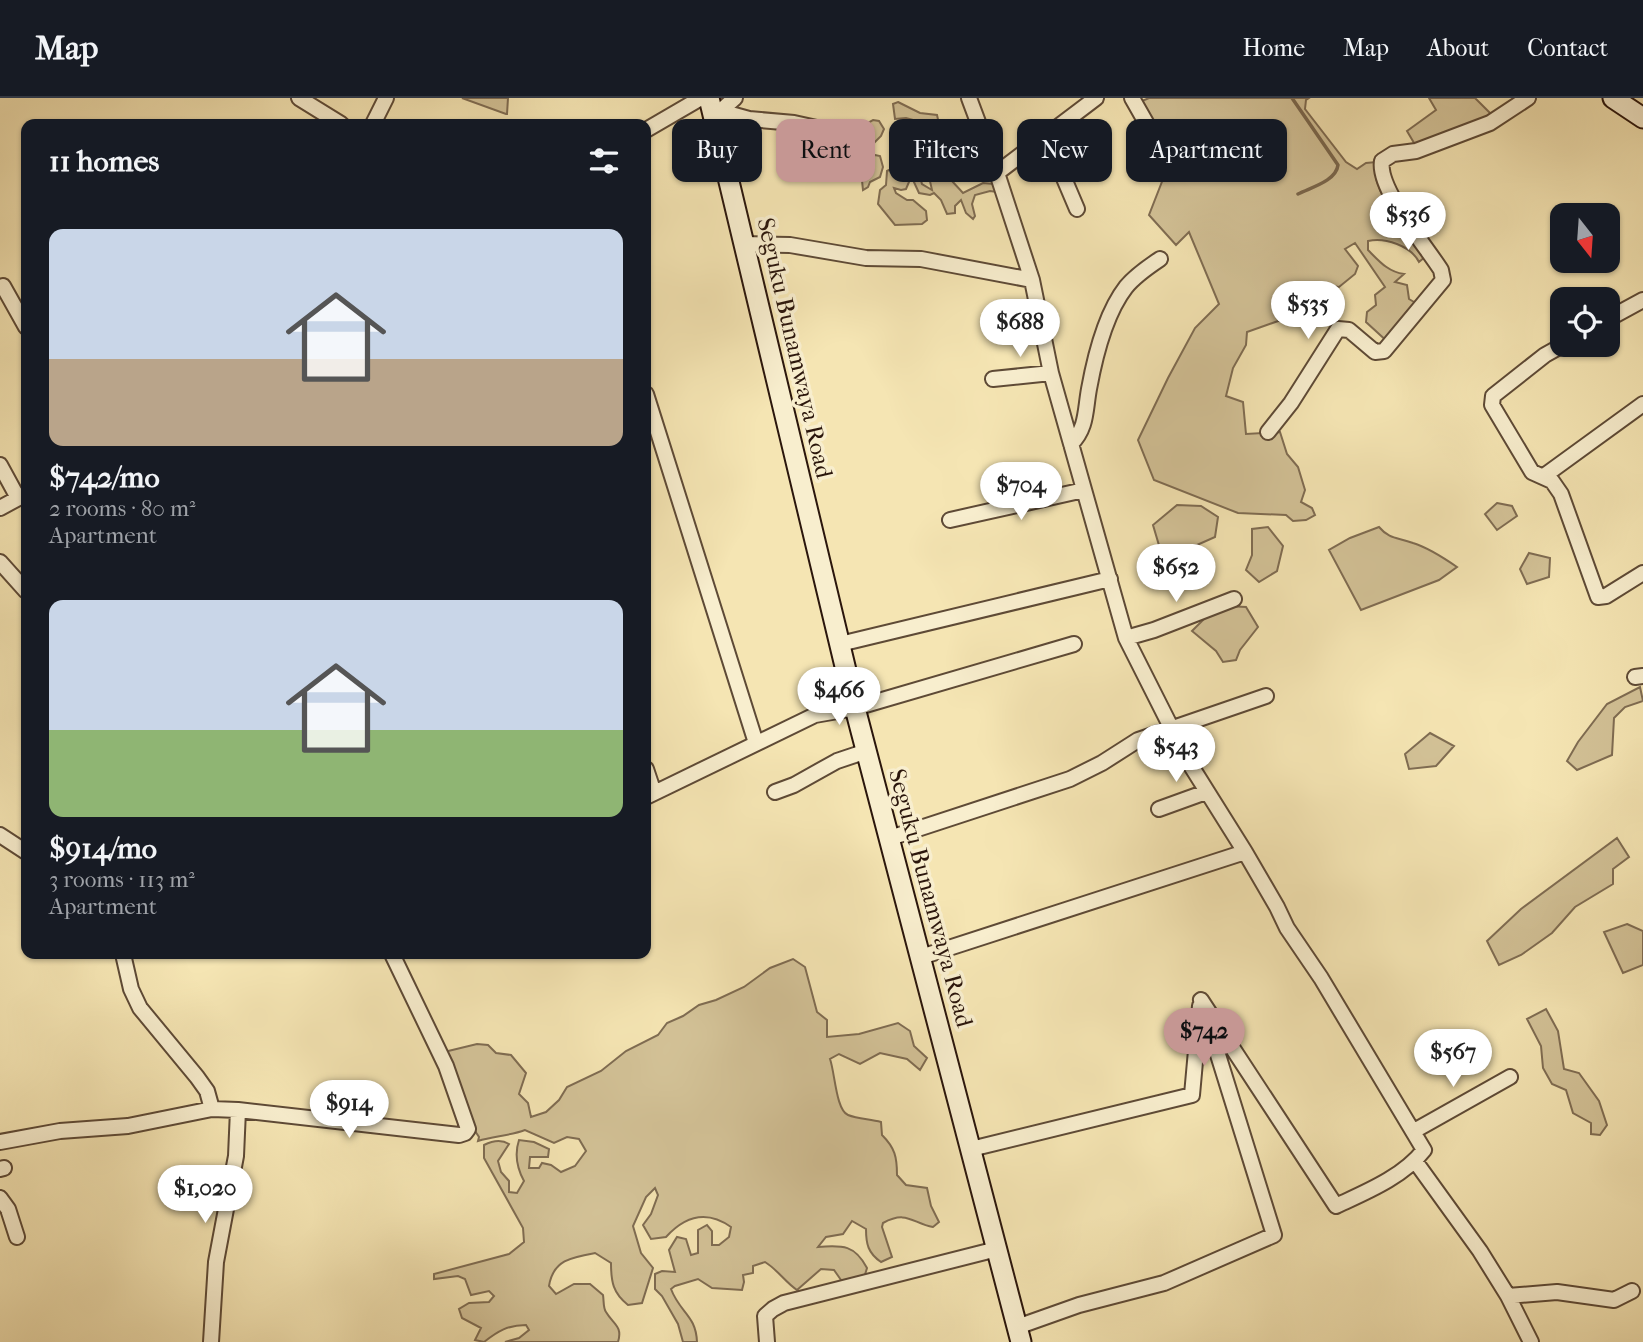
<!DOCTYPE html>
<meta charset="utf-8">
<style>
:root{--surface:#171b24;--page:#242831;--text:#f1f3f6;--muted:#9ea1a6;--line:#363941;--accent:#c59692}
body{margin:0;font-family:"IM FELL French Canon",serif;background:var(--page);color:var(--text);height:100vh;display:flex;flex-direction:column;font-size:26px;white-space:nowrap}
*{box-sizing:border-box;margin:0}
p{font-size:23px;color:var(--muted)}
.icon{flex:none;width:38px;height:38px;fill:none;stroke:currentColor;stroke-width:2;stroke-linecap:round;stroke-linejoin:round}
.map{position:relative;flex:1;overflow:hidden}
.details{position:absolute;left:21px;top:21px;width:630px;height:840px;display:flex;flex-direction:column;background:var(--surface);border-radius:14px;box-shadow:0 2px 5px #0004}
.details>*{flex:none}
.banner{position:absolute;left:672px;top:21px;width:665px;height:63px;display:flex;gap:14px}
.needle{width:46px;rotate:163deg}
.fabs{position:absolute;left:1550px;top:105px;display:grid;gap:14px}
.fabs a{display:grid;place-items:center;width:70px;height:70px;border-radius:14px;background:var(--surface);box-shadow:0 2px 5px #0004;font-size:35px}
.price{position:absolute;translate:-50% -60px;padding:0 16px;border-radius:24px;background:#fff;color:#222;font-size:23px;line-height:46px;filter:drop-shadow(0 2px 4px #0008)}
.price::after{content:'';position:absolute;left:50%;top:42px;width:21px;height:16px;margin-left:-10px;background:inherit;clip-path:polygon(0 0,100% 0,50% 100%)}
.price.selected{background:var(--accent);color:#111}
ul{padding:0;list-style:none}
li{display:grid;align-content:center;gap:14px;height:371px;padding:0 28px}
li span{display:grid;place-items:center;height:217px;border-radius:14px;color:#555}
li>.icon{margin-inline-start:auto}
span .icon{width:126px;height:126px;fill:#fffc;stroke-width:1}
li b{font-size:30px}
h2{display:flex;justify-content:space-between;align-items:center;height:84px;padding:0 28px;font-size:30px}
.pill{padding:0 24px;border-radius:14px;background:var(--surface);box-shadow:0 2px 5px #0004;font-size:24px;line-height:63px}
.pill.selected{background:var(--accent);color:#111}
header{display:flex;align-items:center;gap:42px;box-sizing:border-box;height:98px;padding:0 35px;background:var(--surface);border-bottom:2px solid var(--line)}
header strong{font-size:33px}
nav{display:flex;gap:38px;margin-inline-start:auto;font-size:24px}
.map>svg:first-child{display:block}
.green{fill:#d3c297;stroke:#7f6c52;stroke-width:2}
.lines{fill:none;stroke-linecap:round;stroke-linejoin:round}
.stream{stroke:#7b684e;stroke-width:3.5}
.street-casing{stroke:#5e4a36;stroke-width:18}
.secondary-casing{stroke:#2b160c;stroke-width:23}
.street{stroke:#f8eece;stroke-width:14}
.secondary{stroke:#f8eece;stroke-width:19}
.labels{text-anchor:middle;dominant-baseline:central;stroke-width:7;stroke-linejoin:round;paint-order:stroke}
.street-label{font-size:24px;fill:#2b160c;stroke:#f8eece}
</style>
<header>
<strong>Map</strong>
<nav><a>Home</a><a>Map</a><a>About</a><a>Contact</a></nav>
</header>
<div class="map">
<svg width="1643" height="1244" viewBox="0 0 1643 1244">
<rect width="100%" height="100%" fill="#f5e5b3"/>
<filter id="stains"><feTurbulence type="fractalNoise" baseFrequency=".00286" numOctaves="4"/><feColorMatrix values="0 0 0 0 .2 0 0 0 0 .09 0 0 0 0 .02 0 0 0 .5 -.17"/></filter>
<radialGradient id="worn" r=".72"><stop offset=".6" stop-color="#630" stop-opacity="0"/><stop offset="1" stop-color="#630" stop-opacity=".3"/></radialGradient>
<path class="green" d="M 462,0 L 508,0 L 507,16 L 506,16 Z
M 1149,0 L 1309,0 L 1306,2 L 1305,11 L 1346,64 L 1357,71 L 1366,65 L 1376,64 L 1376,81 L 1381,94 L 1426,158 L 1419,164 C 1411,148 1385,139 1368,143 L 1368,152 C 1379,163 1388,174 1404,176 L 1395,184 L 1407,187 L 1409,201 L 1419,207 L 1390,246 L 1366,224 L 1367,214 L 1376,207 L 1375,197 L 1385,189 L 1355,145 L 1345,151 L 1358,168 L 1355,176 L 1339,189 L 1325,187 L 1281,222 L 1247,234 L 1246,247 L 1233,270 L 1226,298 L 1243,304 L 1246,336 L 1280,334 L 1287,356 L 1298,369 L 1305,392 L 1301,404 L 1312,410 L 1315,417 L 1306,422 L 1293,423 L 1286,417 L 1238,415 L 1154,382 L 1138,342 L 1168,280 L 1195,230 L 1219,206 L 1189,134 L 1176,147 L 1149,117 L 1172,58 L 1142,3 Z
M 1429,0 L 1475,0 L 1494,19 L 1417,50 L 1407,33 L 1436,12 Z
M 898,4 L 920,15 L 937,17 L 939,26 L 935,28 L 906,20 L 895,21 L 893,6 Z
M 873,22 L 879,23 L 884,31 L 881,38 L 873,46 L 853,33 Z
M 875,57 L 880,58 L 883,69 L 880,79 L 870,84 L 868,89 L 863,92 L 861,73 L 864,64 Z
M 897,68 L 905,71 L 909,84 L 906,91 L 901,92 L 894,90 L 896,95 L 907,102 L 913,102 L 926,113 L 927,122 L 922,126 L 895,127 L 878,106 L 880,92 L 886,87 L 887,73 Z
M 915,78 L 920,79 L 922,86 L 932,92 L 929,79 L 932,78 L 940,83 L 952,83 L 963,95 L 983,85 L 994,86 L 997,94 L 990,93 L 975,97 L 972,106 L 975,118 L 973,121 L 966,115 L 961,102 L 955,108 L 955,115 L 947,116 L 941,102 L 934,95 L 930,97 L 919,95 L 913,82 Z
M 1497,405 L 1512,408 L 1517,418 L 1497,432 L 1485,416 Z
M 1177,407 L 1201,408 L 1218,419 L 1215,439 L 1197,447 L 1161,454 L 1153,427 Z
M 1268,429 L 1283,448 L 1277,473 L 1259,484 L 1246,472 L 1252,457 L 1252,431 Z
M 1379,429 C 1390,442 1398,439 1413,445 C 1429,450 1444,460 1457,469 L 1439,482 L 1361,512 L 1329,452 L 1350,440 Z
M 1529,455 L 1550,460 L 1549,479 L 1527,486 L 1520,471 Z
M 1226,508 L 1246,509 L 1258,529 L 1240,552 L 1236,562 L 1223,564 L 1216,553 L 1192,533 L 1206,519 Z
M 1640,589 L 1643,603 L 1625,609 L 1614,620 L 1612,657 L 1577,672 L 1567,663 L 1578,644 L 1607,606 Z
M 1430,635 L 1454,648 L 1436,668 L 1409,671 L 1405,656 Z
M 1617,740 L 1629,759 L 1613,771 L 1613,786 L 1575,809 L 1552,835 L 1521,857 L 1499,867 L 1487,843 L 1521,811 Z
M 1627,826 L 1643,833 L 1643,867 L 1623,875 L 1604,834 Z
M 793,861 L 805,869 L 817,914 L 827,922 L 827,939 L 859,936 L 898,925 L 910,933 L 914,948 L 927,960 L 920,972 L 907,961 L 880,955 L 860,966 L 839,956 L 830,961 C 835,975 836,1012 848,1017 C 858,1021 870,1021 881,1024 L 882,1037 C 895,1050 897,1059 897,1077 L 906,1087 L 927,1090 L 931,1108 L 939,1124 L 933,1129 C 912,1125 907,1112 883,1125 L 882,1129 L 892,1159 L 881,1164 C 868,1155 866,1146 866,1131 L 852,1123 L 843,1136 L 826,1139 L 818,1149 C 843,1147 855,1147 867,1170 L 861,1190 L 850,1196 L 836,1197 L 835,1187 L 841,1182 L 834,1172 L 821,1171 L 797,1192 C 785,1184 778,1172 765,1164 L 753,1168 L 753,1175 L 743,1177 L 744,1184 L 742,1192 L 712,1190 L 698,1181 L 675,1188 L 671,1191 C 680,1215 696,1217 697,1244 L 683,1244 L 678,1226 L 662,1198 L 655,1191 L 655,1176 L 662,1173 L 675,1174 L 669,1152 L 677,1139 L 686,1141 L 691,1157 L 698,1155 L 698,1132 L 707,1127 L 712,1133 L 712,1147 L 719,1147 L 729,1139 L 731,1129 C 707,1112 685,1118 666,1139 L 651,1141 L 643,1127 L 651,1116 L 658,1097 L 655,1090 L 646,1099 L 633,1128 L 641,1155 L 653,1170 L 642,1205 L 628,1207 C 613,1195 611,1184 611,1165 L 595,1155 C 572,1159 553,1162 549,1188 L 556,1196 L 574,1186 L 590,1186 L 603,1197 C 604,1203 603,1210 606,1214 C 613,1226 623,1228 618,1244 L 505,1244 L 519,1240 L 529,1232 L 526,1227 C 508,1227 498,1233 484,1244 L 475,1242 L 481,1230 L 462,1220 L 459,1211 L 469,1205 L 489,1204 L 494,1198 L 489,1193 L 471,1197 L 465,1181 L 458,1178 L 434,1181 L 434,1176 L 509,1156 L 524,1144 L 523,1130 L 484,1060 L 484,1047 C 492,1043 501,1041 509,1046 L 498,1063 L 501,1074 L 509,1083 L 509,1094 L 517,1095 L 524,1083 C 517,1070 514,1057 519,1042 L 534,1044 L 549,1051 L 548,1059 L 530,1059 L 529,1070 L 539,1070 L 542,1065 L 551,1067 L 561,1074 L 575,1068 L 586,1053 L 579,1041 L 567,1039 L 554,1045 L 525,1032 C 509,1038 494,1038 478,1043 L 479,1039 L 463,1015 L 440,955 L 477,946 L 488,947 L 496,955 L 511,957 L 526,975 L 519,996 L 528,1005 L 531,1019 L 546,1014 L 559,1002 L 567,989 L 601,973 L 626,953 L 658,937 L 667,925 L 683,918 L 699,907 L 716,902 L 744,889 L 770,870 Z
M 1546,911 L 1558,933 L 1564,971 L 1579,975 L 1599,1003 L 1607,1027 L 1600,1037 L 1591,1036 L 1591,1025 L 1573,1015 L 1566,992 L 1552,986 L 1543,970 L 1541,948 L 1527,921 Z"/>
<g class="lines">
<path class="stream" d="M 1292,0 L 1338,67 C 1336,83 1312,89 1298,96"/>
<g class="street-casing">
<path id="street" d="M 299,0 L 341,26
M 969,0 L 997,75 L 1032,182 L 1051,275 L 1126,540 L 1188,663 L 1245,754 L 1277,809 L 1287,830 L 1321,880 L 1424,1052 C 1403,1079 1366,1094 1336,1108 L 1201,902 L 1274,1137 L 1164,1185 L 1079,1207 L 1017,1229
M 1132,0 L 1165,58
M 720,13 L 749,21 L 794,25 L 862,40
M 717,16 L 735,0
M 373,26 L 386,0
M 646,32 L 701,0
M 1046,38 L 1077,111
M 997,75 L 1096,0
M 745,146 L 790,147 L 866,160 L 921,161 L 1032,182
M 3,188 L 26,229
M 1608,221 L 1643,202
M 1563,247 L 1545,257 L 1493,298 L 1492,307 L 1532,374 L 1552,383 L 1561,396 L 1598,499 L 1606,498 L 1643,475
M 993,281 L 1051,275
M 646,296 L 756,645
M 1268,334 L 1291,305 L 1338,231 L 1349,232 L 1375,254 L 1384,253 L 1443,182 L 1441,172 C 1425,147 1377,90 1382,63 L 1393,56 L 1416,53 L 1490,25 L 1528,0
M 1071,346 C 1087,330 1085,313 1089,291 C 1095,258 1105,216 1126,189 C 1135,178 1148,169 1160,161
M 0,367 L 18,400
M 1544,378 L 1643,306
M 0,410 L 26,396
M 950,422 L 1084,392
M 0,464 L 26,493
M 1126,540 L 1154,532 L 1234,501
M 840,546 L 1110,481
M 1635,579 L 1643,578
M 646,671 L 654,695
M 775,694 L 794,687 L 837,663 L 867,653
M 646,699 L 815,617 L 855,610 L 1074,546
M 1159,711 L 1206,694
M 0,737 L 26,754
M 890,740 L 1070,681 L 1102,665 L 1138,642 L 1266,598
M 123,856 L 131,891 L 140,910 L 197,979 L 207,993 L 212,1011
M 921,859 L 1245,754
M 1414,1033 L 1510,979
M 0,1044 L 60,1033 L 128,1028 L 212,1011 L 238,1012 L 459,1037 L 465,1035 L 468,1031 L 446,968 L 392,856
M 971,1051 L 1192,997 L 1200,908
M 1415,1063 L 1480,1153 L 1508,1198 L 1531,1244
M 0,1071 L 4,1070
M 0,1100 L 8,1111 L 17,1139
M 1508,1198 L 1557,1194 L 1614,1202 L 1632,1193
M 211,1244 L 216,1164 L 236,1058 L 238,1012
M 767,1244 L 765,1218 L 773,1211 L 784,1205 L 997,1151"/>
</g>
<g class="secondary-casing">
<path id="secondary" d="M 709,0 L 855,610 L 1021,1244
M 1613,0 L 1643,20"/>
</g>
<use href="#street" class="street"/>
<use href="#secondary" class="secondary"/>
</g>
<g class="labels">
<g class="street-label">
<text transform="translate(795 250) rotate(77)">Seguku Bunamwaya Road</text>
<text transform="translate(931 800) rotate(75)">Seguku Bunamwaya Road</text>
</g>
</g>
<rect width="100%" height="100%" filter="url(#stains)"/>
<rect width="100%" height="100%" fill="url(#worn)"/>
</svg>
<div class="fabs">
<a><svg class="needle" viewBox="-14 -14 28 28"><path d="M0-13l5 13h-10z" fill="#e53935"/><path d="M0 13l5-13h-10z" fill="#9ea1a6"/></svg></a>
<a><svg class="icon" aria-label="locate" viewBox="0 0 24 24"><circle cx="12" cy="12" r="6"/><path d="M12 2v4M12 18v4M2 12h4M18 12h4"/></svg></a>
</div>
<b class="price" style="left:1408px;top:154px">$536</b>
<b class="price" style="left:1308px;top:243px">$535</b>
<b class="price" style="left:1020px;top:261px">$688</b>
<b class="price" style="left:1021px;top:424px">$704</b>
<b class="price" style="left:1176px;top:506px">$652</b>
<b class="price" style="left:839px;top:629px">$466</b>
<b class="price" style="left:1176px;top:686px">$543</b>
<b class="price selected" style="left:1204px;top:970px">$742</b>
<b class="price" style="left:1453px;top:991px">$567</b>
<b class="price" style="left:349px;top:1042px">$914</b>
<b class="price" style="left:205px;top:1127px">$1,020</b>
<div class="banner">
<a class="pill">Buy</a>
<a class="pill selected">Rent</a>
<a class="pill">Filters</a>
<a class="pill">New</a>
<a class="pill">Apartment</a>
</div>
<section class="details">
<h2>11 homes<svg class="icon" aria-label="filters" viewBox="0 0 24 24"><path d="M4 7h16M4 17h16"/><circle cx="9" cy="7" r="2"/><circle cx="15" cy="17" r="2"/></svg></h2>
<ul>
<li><span style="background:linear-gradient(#c9d6e8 60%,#b9a48a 0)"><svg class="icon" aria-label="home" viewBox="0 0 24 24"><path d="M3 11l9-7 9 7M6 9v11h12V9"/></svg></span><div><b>$742/mo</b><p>2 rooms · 80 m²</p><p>Apartment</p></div></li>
<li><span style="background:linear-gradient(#c9d6e8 60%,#8fb573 0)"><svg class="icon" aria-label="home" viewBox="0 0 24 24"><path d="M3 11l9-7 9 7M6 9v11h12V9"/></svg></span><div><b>$914/mo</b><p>3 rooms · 113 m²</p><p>Apartment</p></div></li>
</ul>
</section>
</div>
